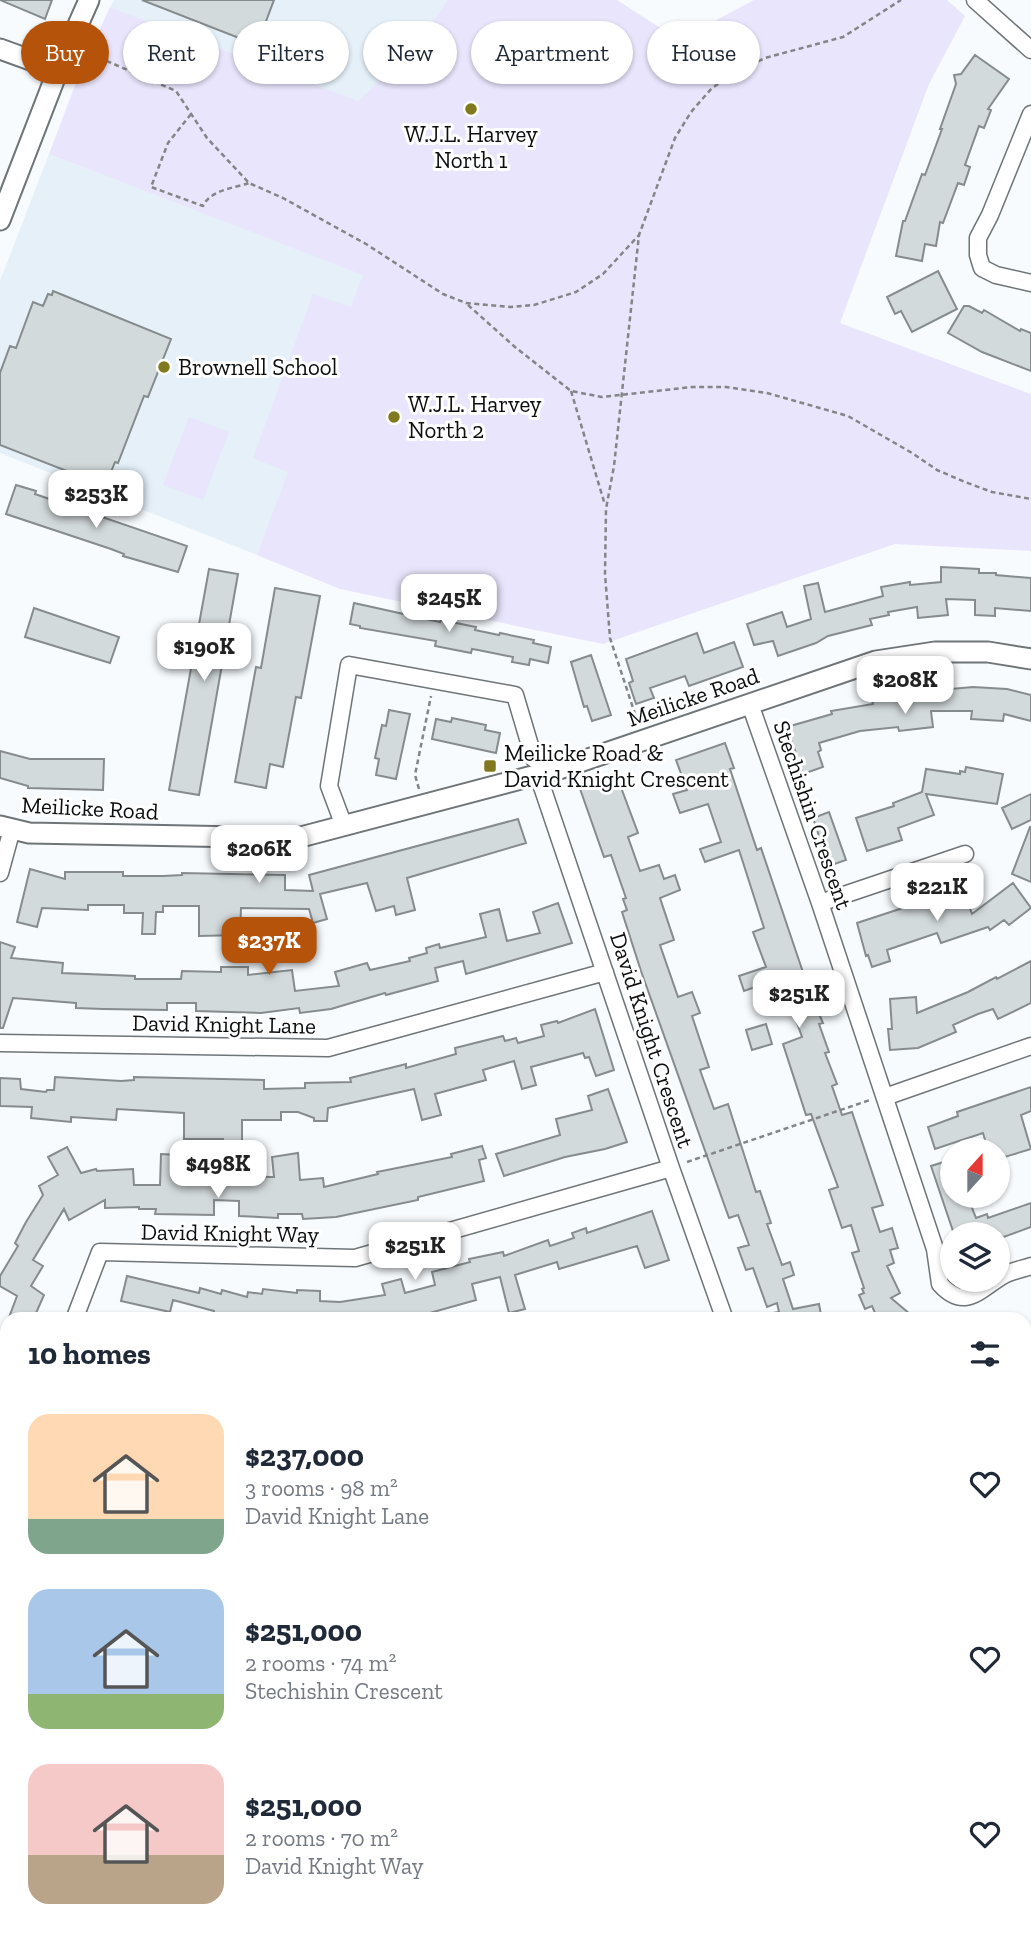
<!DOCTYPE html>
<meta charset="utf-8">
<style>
:root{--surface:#fff;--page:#f6f6f7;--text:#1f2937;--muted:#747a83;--accent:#b45309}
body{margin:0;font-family:"Zilla Slab",serif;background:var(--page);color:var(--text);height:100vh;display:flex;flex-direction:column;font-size:26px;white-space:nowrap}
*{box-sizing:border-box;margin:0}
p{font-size:23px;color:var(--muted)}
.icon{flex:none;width:38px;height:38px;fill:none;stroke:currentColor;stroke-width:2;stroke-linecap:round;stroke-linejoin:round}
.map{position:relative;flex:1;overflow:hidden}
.sheet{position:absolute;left:0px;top:1312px;width:1032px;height:625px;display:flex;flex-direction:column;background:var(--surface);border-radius:21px 21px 0 0;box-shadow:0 2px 5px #0004}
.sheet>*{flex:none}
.top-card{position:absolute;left:21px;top:21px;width:990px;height:63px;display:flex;gap:14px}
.needle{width:46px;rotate:21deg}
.fabs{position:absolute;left:940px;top:1138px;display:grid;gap:14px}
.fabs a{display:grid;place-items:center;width:70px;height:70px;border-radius:50%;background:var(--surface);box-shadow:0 2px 5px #0004;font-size:35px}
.price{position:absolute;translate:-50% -60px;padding:0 16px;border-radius:14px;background:#fff;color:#222;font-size:23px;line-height:46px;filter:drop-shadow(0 2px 4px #0008)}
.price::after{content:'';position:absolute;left:50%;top:42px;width:21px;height:16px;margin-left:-10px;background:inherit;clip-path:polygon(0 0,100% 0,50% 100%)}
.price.on{background:var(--accent);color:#fff}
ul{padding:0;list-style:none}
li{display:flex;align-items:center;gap:21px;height:175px;padding:0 28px}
li span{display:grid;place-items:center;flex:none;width:196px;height:140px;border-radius:21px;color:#555}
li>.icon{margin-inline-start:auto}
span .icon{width:84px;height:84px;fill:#fffc;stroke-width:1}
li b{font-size:30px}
h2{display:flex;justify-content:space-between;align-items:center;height:84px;padding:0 28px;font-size:30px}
.chip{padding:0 24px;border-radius:32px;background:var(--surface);box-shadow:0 2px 5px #0004;font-size:24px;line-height:63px}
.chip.on{background:var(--accent);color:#fff}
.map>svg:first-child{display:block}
.built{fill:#e5f0f9}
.green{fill:#e8e5fc}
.water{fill:#9bc5bf;stroke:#708e8a;stroke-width:2}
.building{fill:#d3dadb;stroke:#868c8d;stroke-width:2}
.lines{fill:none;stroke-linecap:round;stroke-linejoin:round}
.minor-casing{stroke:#6f7477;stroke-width:19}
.tertiary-casing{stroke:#6f7477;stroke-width:23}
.path{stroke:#838587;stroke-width:2.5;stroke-dasharray:5 3.5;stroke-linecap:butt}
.minor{stroke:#fff;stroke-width:16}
.tertiary{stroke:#fff;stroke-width:19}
.poi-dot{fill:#80791e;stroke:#fff;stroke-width:2.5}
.labels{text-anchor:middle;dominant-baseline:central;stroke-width:6;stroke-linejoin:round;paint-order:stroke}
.poi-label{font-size:23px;fill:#0c0d0e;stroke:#fff;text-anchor:start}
.street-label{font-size:23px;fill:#0c0d0e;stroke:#fff}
</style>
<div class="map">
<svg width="1031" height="1936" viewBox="0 0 1031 1936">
<rect width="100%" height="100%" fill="#f7fbfe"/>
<path class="built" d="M 114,0 L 447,0 L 378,109 L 110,7 Z
M 49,154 L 364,275 L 257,555 L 0,453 L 0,281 Z"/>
<path class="green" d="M 447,0 L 617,0 L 679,40 L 754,0 L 947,0 L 965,16 L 929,84 L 840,323 L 1031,394 L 1031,551 L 895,544 L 603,644 L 340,589 L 257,555 L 288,472 L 253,458 L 313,294 L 351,307 L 363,275 L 49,154 L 79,75 L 110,7 L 358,101 L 416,49 Z
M 189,417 L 229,432 L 203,500 L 163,485 Z
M 1031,1383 L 1031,1929 L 1026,1879 L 1026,1385 Z"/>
<path class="water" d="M 161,38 L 191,48 L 182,71 L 147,57 L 154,41 Z"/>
<path class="building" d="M 0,0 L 52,0 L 45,19 Z
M 142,0 L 274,0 L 257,45 Z
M 975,55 L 1009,79 L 988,109 L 991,110 L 984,128 L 979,126 L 965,165 L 970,167 L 964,185 L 958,183 L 943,223 L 940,222 L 936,246 L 925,244 L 922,261 L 896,256 L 903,221 L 905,221 L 922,174 L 925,175 L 942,129 L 940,129 L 956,84 L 954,75 L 961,74 Z
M 938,271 L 957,309 L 912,332 L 901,311 L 895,314 L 887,297 Z
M 53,291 L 171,339 L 148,397 L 144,396 L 118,463 L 115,462 L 107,482 L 84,473 L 82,477 L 0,445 L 0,373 L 10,346 L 16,348 L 33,302 L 43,306 L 48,294 L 52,295 Z
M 964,306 L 969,306 L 982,313 L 984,310 L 1020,331 L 1021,329 L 1031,333 L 1031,371 L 982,352 L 948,333 Z
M 16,485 L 36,491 L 35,494 L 187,546 L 178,572 L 123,556 L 124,554 L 111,549 L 6,514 Z
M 941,567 L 979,569 L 979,573 L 996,573 L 996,575 L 1031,578 L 1031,611 L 995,608 L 995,616 L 975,615 L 975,600 L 946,599 L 948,615 L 918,618 L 917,607 L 888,612 L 889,615 L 870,619 L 872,625 L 828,636 L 816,643 L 778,656 L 773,641 L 754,645 L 747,624 L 782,612 L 787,627 L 811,619 L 804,586 L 818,583 L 825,612 L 883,596 L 881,587 L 910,582 L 910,585 L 941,582 Z
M 209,569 L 238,574 L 199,795 L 169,790 Z
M 275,588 L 320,596 L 301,698 L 296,697 L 283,767 L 270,764 L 266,788 L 235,782 L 256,667 L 261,668 Z
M 354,603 L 440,622 L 441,620 L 476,627 L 475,630 L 499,635 L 500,633 L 534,640 L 533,643 L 551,647 L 548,663 L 530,659 L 529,665 L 512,662 L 513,657 L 478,650 L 472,649 L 471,653 L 435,646 L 436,641 L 360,628 L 360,626 L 350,624 Z
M 34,608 L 119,637 L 110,663 L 25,637 Z
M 697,633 L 704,653 L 734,642 L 743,667 L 689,686 L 685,676 L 650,688 L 654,698 L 636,704 L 629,683 L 633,681 L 626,659 Z
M 591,655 L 611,715 L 592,721 L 587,706 L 584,707 L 571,662 Z
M 973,687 L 1007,689 L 1031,695 L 1031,721 L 1004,714 L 1003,721 L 971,719 L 972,711 L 931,711 L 933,727 L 899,731 L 898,727 L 860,731 L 819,743 L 821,750 L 818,752 L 823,767 L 803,774 L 787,727 L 832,714 L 831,711 L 873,704 L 872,700 L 895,698 L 895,694 Z
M 389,710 L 410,714 L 396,779 L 376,775 L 379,759 L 375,758 L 382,725 L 386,726 Z
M 452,718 L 486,725 L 485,730 L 500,733 L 496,753 L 432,739 L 436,719 L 451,722 Z
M 725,743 L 734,768 L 730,769 L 757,850 L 761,848 L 810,993 L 823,1023 L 819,1024 L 829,1052 L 825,1053 L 837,1084 L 832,1086 L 842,1115 L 852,1112 L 883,1205 L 872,1208 L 880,1232 L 892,1228 L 898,1248 L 890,1250 L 894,1263 L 887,1266 L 900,1293 L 891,1298 L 917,1320 L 878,1320 L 872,1306 L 865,1309 L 859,1295 L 864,1293 L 862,1289 L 864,1288 L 852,1253 L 859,1251 L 851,1225 L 842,1228 L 829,1190 L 838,1187 L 811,1114 L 806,1115 L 783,1044 L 802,1037 L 781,978 L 744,991 L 739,976 L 766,967 L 753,932 L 764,928 L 739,850 L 705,862 L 700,849 L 721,842 L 708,804 L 680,813 L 673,794 L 687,790 L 676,760 Z
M 0,751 L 30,759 L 104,759 L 103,790 L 28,788 L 28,786 L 0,778 Z
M 966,767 L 1003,774 L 997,804 L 926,794 L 934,815 L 898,828 L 902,840 L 867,851 L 856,818 L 894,806 L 893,803 L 922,792 L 926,769 L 960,774 L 960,771 L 965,772 Z
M 616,774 L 638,833 L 628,837 L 640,871 L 659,865 L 664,879 L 675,875 L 680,890 L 660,898 L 674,940 L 660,945 L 678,997 L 692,992 L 700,1013 L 692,1016 L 709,1067 L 700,1070 L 714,1109 L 728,1104 L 756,1192 L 760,1191 L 771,1223 L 767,1224 L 782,1265 L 790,1262 L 794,1275 L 783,1279 L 793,1309 L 819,1304 L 822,1320 L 773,1320 L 772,1313 L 779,1312 L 777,1303 L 767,1307 L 753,1268 L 746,1270 L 738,1248 L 749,1245 L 738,1215 L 729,1218 L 641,971 L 622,912 L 627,910 L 623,899 L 626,898 L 611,855 L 604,857 L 579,786 Z
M 1031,794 L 1031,820 L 1012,829 L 1002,808 Z
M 829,812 L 846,860 L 829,866 L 813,818 Z
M 518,819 L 526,843 L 407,878 L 415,910 L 396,915 L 394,906 L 376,911 L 367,883 L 320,894 L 327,919 L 313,923 L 309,909 L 241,908 L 240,935 L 199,936 L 199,906 L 163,906 L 163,912 L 156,912 L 155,934 L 142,934 L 143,913 L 124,913 L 124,905 L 88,905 L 88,910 L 42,908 L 37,927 L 17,922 L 30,869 L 65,879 L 65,872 L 123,872 L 123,876 L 163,876 L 182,875 L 182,873 L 285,875 L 285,890 L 313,891 L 309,875 Z
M 1030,827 L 1031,827 L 1031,882 L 1012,874 Z
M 1013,883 L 1031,908 L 1009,925 L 1004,920 L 990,930 L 988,927 L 941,943 L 937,933 L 887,950 L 890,961 L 872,967 L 868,955 L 866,956 L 857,923 L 921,902 L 923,907 L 945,899 L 948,907 L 968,903 L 972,914 Z
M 558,903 L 572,943 L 466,974 L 463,961 L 435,968 L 438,981 L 386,995 L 385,993 L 331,1009 L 300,1013 L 299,1008 L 261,1013 L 196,1011 L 196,1003 L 167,1003 L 167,1010 L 103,1009 L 76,1008 L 76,1003 L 13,998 L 3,1028 L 0,1028 L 0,942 L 15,947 L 11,958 L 63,963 L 62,973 L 135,976 L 135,979 L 181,979 L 182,971 L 221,972 L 221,967 L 248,967 L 248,975 L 292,970 L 295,991 L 339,986 L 335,972 L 367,963 L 370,970 L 410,961 L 409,958 L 427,953 L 426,948 L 439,944 L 440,948 L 486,937 L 480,914 L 499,909 L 507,941 L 540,933 L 533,912 Z
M 1031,961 L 1031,1003 L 998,1019 L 993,1009 L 978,1014 L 953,1025 L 956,1032 L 918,1048 L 890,1050 L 888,1029 L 892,1029 L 890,999 L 916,997 L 917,1013 L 968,992 L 996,977 L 997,979 Z
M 595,1009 L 614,1070 L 596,1076 L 589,1057 L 585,1058 L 583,1053 L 531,1067 L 536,1085 L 522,1089 L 514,1061 L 483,1070 L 486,1080 L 435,1094 L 441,1115 L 422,1120 L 414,1089 L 328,1108 L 327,1121 L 314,1121 L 314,1118 L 298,1112 L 281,1112 L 281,1120 L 242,1120 L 242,1143 L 223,1143 L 223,1139 L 184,1139 L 184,1113 L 117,1109 L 116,1120 L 71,1117 L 71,1122 L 31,1118 L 32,1107 L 0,1106 L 0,1078 L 20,1079 L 21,1089 L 46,1092 L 47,1090 L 54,1090 L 55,1077 L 121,1081 L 134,1080 L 134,1077 L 264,1080 L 264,1089 L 305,1088 L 305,1083 L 351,1082 L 350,1078 L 406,1064 L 406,1068 L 456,1054 L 455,1048 L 503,1036 L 505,1041 L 516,1038 L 518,1043 L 544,1036 L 541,1025 L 557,1021 L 558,1023 Z
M 766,1024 L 772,1044 L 752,1050 L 746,1030 Z
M 1031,1087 L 1031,1111 L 1021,1115 L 1031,1149 L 998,1159 L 998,1150 L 988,1150 L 983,1133 L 935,1149 L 928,1127 L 958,1116 L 957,1112 Z
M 608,1089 L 627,1142 L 605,1149 L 565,1157 L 504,1176 L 496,1154 L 560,1135 L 556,1119 L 592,1110 L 588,1096 Z
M 482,1146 L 486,1158 L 479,1160 L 484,1181 L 418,1197 L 418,1200 L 336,1217 L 303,1219 L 302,1214 L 278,1214 L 278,1218 L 239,1216 L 239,1201 L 214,1200 L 214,1215 L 155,1214 L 156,1209 L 139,1209 L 139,1207 L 105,1208 L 105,1200 L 69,1220 L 64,1209 L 33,1260 L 43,1266 L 31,1286 L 44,1295 L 33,1320 L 8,1320 L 17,1296 L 0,1286 L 0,1276 L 18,1246 L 15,1243 L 26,1222 L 43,1195 L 39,1186 L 58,1175 L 48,1157 L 67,1147 L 81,1173 L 96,1169 L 97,1171 L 133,1169 L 134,1185 L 160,1185 L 161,1154 L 179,1155 L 178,1176 L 274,1177 L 272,1157 L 298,1153 L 300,1180 L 323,1178 L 324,1187 L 378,1174 L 377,1172 L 452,1157 L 451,1154 Z
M 950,1160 L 952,1167 L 952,1195 L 967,1195 L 976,1218 L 987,1214 L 988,1218 L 1031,1203 L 1031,1227 L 998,1239 L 998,1234 L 954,1234 L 931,1166 Z
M 652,1211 L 669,1260 L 645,1268 L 637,1246 L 559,1269 L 557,1262 L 515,1275 L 525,1309 L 509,1313 L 500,1277 L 472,1284 L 476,1300 L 405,1320 L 250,1320 L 235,1317 L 234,1320 L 212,1320 L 214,1311 L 173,1300 L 170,1312 L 121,1301 L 127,1276 L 199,1293 L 200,1288 L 221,1294 L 222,1290 L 247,1297 L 248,1292 L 262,1294 L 263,1289 L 297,1293 L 297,1290 L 320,1291 L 320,1301 L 340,1302 L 385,1295 L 382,1284 L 401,1279 L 405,1293 L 435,1285 L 432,1272 L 470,1262 L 469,1259 L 503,1252 L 504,1256 L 548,1240 L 550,1246 L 574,1238 L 572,1233 L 586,1228 L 587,1233 Z"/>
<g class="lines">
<g class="minor-casing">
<path id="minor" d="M 975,0 L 1031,50
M 1031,114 L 990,215 L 978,238 L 978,255 L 982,268 L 996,275 L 1031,283
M 750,704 L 820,903 L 935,1249 L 940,1284 C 965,1312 981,1288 1004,1275 C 1012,1271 1022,1269 1031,1266
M 538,775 L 671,1168 L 725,1320
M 344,826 L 329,786 L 349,665 L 515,695 L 534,759
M 0,873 L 12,829
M 820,903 L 965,854
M 0,1043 L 328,1048 L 605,972
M 885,1097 L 1031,1046
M 74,1320 L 100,1252 L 355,1258 L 671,1168
M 0,1362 L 7,1366
M 0,1623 L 7,1625
M 0,1838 L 7,1841
M 302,1930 L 303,1936
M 510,1930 L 511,1936
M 719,1930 L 719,1936
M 926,1930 L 927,1936
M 52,1936 L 53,1930"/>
</g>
<g class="tertiary-casing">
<path id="tertiary" d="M 0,49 L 58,70
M 0,220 L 58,70 L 89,0
M 0,826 L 29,833 L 297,838 L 559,769 L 876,661 L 935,652 L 988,652 L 1031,659"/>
</g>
<path class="path" d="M 85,55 L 86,52 L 176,91 L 207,138 L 249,183 L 283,198 L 366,244 L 443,294 L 466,303 L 510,307 L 534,305 L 576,292 L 603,274 L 639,235
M 191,114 L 168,143 L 151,187 L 203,206 C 210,190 234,188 249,183
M 468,305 L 515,347 L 571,391 L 602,397 L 692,387 L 726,387 L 767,393 L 848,416 L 912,453 L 937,470 L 965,482 L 992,492 L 1031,499
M 571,391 L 605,505
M 638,723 L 610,638 L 605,574 L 606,509 L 614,466 L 639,235 L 675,138 L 691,112 L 712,88 L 737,72 L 765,58 L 843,37 L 901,0
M 419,789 L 415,775 L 431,696
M 687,1162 L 870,1100
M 1026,1771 L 1031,1771"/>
<use href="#minor" class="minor"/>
<use href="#tertiary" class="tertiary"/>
</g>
<g class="poi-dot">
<circle cx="471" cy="109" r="7"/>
<circle cx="164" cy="367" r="7"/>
<circle cx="394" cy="417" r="7"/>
<rect x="483" y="759" width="14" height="14" rx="3.5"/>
</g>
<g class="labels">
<g class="poi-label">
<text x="471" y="134" text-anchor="middle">W.J.L. Harvey<tspan x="471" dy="26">North 1</tspan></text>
<text x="178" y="367">Brownell School</text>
<text x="408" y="404">W.J.L. Harvey<tspan x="408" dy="26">North 2</tspan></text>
<text x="504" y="753">Meilicke Road &amp;<tspan x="504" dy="26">David Knight Crescent</tspan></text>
</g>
<g class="street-label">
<text transform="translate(693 697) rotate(-19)">Meilicke Road</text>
<text transform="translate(90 808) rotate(3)">Meilicke Road</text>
<text transform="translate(813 815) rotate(71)">Stechishin Crescent</text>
<text transform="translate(224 1024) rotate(1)">David Knight Lane</text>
<text transform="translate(652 1040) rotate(72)">David Knight Crescent</text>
<text transform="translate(230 1233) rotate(1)">David Knight Way</text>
</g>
</g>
</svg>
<div class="fabs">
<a><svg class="needle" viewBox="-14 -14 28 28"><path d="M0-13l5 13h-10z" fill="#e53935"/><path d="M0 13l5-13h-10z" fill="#747a83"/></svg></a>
<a><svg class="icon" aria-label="layers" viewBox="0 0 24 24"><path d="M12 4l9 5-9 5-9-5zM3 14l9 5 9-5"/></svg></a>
</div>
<b class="price" style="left:96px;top:530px">$253K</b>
<b class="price" style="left:449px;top:634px">$245K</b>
<b class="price" style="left:204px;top:683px">$190K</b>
<b class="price" style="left:905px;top:716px">$208K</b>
<b class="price" style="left:259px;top:885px">$206K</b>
<b class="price" style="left:937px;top:923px">$221K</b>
<b class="price on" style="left:269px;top:977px">$237K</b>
<b class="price" style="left:799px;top:1030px">$251K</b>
<b class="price" style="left:218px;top:1200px">$498K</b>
<b class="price" style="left:415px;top:1282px">$251K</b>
<div class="top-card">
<a class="chip on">Buy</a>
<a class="chip">Rent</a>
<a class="chip">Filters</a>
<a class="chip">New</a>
<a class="chip">Apartment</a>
<a class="chip">House</a>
</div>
<section class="sheet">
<h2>10 homes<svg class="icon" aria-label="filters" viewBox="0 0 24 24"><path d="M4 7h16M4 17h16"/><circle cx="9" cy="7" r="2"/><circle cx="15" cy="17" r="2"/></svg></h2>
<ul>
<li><span style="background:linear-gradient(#ffd9b3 75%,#7fa58c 0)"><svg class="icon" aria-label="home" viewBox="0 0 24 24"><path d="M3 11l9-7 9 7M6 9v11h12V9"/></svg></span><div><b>$237,000</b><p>3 rooms · 98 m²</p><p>David Knight Lane</p></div><svg class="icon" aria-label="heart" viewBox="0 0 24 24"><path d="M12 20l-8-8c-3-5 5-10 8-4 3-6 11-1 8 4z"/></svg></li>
<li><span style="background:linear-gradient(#a9c7e8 75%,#8fb573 0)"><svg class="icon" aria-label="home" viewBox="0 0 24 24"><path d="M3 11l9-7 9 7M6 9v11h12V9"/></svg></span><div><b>$251,000</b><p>2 rooms · 74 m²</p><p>Stechishin Crescent</p></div><svg class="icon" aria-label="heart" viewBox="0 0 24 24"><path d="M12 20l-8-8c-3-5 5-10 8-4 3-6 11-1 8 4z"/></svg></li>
<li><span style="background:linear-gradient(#f6c9c9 65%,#b9a48a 0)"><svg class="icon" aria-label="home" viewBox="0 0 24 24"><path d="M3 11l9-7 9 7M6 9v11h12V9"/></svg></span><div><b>$251,000</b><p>2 rooms · 70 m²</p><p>David Knight Way</p></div><svg class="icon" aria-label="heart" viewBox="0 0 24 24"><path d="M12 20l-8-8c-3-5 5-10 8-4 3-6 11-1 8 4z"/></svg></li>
</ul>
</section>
</div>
